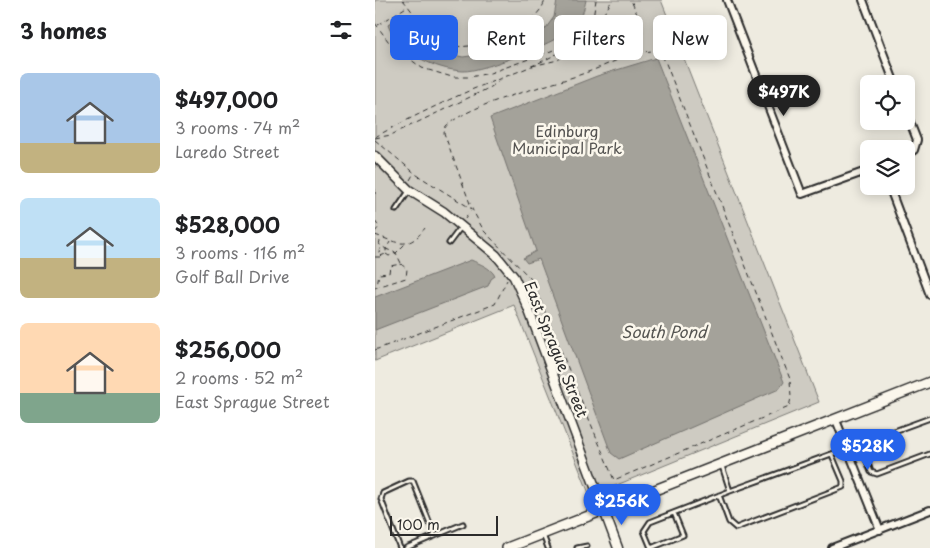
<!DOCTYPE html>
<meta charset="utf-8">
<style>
:root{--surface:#fff;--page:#f6f6f6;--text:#202124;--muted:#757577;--accent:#2563eb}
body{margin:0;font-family:"Playpen Sans",sans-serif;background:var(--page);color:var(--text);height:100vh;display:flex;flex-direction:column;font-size:19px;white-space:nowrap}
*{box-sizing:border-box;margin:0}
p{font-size:16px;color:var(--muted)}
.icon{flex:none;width:28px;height:28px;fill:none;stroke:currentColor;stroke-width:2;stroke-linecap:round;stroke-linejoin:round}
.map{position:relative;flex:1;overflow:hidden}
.details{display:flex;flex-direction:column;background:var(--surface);width:375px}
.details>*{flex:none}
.guide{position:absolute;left:15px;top:15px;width:465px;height:45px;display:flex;gap:10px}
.buttons{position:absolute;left:485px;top:75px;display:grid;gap:10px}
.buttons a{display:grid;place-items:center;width:55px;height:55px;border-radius:8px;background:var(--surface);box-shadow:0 2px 12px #0003;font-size:25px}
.scale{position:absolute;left:15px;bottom:12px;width:108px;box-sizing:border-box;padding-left:5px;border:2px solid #2b2b2b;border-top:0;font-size:14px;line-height:18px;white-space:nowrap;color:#2b2b2b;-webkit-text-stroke:4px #fbf7ec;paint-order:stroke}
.price{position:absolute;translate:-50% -42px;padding:0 11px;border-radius:18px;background:var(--accent);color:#fff;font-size:16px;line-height:32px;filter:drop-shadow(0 1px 2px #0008)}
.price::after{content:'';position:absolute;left:50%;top:30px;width:15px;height:11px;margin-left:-8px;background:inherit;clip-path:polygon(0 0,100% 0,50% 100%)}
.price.active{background:#222;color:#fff}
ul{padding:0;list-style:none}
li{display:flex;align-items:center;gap:15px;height:125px;padding:0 20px}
li span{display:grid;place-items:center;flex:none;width:140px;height:100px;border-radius:8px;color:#555}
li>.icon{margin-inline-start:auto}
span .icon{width:60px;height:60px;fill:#fffc;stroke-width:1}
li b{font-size:21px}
h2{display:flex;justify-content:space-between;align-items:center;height:60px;padding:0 20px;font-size:21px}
.tag{padding:0 18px;border-radius:8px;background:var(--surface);box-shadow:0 2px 12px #0003;font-size:18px;line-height:45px}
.tag.active{background:var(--accent);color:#fff}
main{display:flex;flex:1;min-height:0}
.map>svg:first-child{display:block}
.green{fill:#cecbc2;stroke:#7c7b76}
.water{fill:#a4a29a;stroke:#74726e}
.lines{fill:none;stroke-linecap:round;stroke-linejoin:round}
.service-casing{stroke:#2b2b2b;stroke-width:7}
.minor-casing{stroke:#2b2b2b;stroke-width:10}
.tertiary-casing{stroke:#2b2b2b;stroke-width:11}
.secondary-casing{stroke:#2b2b2b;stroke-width:12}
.path{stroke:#2b2b2b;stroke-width:1;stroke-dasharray:5 4;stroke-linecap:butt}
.service{stroke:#fbf7ec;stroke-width:3}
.minor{stroke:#fbf7ec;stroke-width:6}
.tertiary{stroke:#fbf7ec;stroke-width:8}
.secondary{stroke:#fbf7ec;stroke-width:9}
.labels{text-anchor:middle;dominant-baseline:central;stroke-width:5;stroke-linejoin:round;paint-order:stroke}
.park-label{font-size:15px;fill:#545351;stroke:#fbf7ec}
.street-label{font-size:15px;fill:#2b2b2b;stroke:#fbf7ec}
.water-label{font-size:16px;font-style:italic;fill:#555552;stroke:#fbf7ec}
</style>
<main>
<section class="details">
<h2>3 homes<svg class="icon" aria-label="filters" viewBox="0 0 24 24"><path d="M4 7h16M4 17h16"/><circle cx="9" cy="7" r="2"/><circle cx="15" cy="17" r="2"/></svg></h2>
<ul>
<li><span style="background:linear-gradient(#a9c7e8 70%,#c2b280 0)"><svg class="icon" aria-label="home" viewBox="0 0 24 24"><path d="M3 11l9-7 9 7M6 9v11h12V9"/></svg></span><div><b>$497,000</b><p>3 rooms · 74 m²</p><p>Laredo Street</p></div></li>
<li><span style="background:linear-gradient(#bfe0f5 60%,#c2b280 0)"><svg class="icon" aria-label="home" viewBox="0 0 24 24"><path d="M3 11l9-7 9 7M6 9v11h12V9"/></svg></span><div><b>$528,000</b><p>3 rooms · 116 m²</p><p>Golf Ball Drive</p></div></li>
<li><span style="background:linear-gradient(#ffd9b3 70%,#7fa58c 0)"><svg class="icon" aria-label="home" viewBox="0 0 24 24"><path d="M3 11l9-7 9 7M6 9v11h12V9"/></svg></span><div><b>$256,000</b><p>2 rooms · 52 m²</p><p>East Sprague Street</p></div></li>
</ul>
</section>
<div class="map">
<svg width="555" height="548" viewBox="0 0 555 548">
<rect width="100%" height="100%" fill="#eeebe0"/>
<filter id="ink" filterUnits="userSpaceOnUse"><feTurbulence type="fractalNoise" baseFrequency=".02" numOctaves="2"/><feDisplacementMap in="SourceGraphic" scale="10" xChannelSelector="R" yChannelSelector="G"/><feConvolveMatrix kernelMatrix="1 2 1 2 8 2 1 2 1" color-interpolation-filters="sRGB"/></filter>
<g filter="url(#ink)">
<path class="green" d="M 0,0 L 286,0 L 444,402 L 215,496 L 139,305 L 0,361 Z"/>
<path class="water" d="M 182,0 L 211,0 C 209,10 207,17 201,25 C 189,40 108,72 88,71 C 61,70 22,52 13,25 L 21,18 L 26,17 L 50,43 L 69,53 L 88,57 L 110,54 L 171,28 L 179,17 Z
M 281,58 L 409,382 L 404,389 L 244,459 L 236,453 L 164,259 L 152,263 L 148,258 L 161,251 L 115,118 L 222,76 Z
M 96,260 C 105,264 115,267 120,276 L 116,279 L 113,286 L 0,330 L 0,297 Z"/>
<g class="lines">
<g class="service-casing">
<path id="service" d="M 21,210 L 34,191
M 74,243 L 86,227
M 486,444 L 496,472 L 502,474 L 555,454
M 355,491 L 555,418
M 344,495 L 354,522 L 361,528 L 468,487 L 468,481 L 457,455
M 168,535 L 173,548
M 25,548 L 6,499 L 8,493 L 34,481 L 38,481 L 60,536
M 31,548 L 88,524
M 202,548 L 212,546
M 276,548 L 269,531 L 275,522 L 355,491 L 347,466
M 276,548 L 308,535 L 299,513"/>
</g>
<g class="minor-casing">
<path id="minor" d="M 352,0 L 427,194 L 494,170
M 488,0 L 520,84
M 531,112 L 542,140 L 539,150 L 531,155
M 514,186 L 555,295
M 461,420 L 505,530
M 457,548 L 555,510"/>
</g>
<g class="tertiary-casing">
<path id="tertiary" d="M 0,156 L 34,190 L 69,212 L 121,255 L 139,277 L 153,308 L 243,548"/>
</g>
<g class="secondary-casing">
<path id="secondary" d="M 132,548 L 555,382"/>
</g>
<path class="path" d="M 28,0 C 40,14 53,37 71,44 C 97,55 163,28 170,0
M 0,23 L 16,45 L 47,68 L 77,77 L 95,77 L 115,73 L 176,51 L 202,39 L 217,24 L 221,0
M 3,25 L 33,6
M 157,66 L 183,60 L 202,45 L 208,44 L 227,52 L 241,50 L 261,42 L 268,35 L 267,26 L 256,0
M 0,137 C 31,120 64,104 96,90 C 149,68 209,54 237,0
M 0,138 L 16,135 L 116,87 L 128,78
M 0,140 L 42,175 L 97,209 L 109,231 L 157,280 L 239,480 L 414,407 L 416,398 L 415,379 L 290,61 L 283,51 C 258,50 234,65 210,73 C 172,87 100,101 71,126 L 69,133 L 97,209
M 35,180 L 39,173
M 0,189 L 0,196
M 90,219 L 96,210
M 0,221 L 4,227 L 0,232
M 0,235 C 24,243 33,251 50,228
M 11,254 L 14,256 L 21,253 L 11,249 L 15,242
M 5,256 L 11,254 L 11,249 L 4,244 L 6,238
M 0,257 L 5,257 L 4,251 L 6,248
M 26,263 L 21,253 L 30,244
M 0,288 L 2,287 L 31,278 L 32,269 L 26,264 L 15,266 L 14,273 L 4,274 L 2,287
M 0,350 L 120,304 L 132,280"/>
<use href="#service" class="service"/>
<use href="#minor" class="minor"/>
<use href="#tertiary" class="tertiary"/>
<use href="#secondary" class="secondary"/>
</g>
</g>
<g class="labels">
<g class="park-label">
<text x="192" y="130">Edinburg<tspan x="192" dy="17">Municipal Park</tspan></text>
</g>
<g class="street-label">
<text transform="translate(182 349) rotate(68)">East Sprague Street</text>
</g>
<g class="water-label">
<text x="289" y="331">South Pond</text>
</g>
</g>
</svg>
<div class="buttons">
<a><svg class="icon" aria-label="locate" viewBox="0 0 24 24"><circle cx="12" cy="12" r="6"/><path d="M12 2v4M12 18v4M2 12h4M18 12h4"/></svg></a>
<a><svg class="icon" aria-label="layers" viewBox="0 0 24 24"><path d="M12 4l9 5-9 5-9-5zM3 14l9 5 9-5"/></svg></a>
</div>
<div class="scale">100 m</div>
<b class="price active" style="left:409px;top:117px">$497K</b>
<b class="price" style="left:493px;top:471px">$528K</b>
<b class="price" style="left:247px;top:526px">$256K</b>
<div class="guide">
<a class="tag active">Buy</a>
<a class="tag">Rent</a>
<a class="tag">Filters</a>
<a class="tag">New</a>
</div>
</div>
</main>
